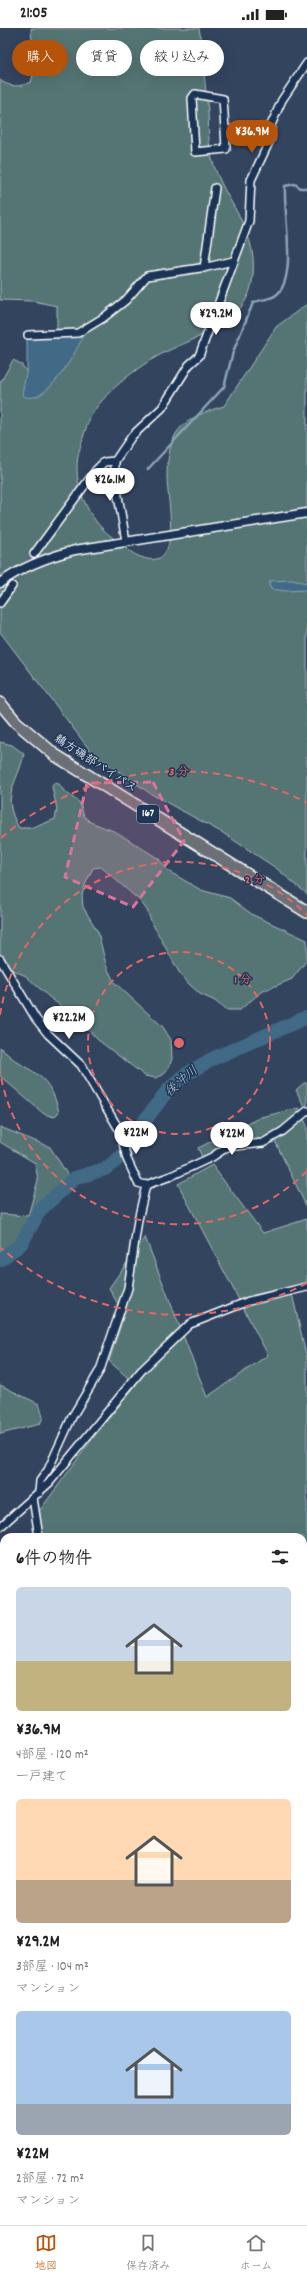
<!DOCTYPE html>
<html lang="ja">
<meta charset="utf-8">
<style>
:root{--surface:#fff;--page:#f2f2f2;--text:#222;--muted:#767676;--line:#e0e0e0;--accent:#b45309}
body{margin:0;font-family:Dekko,"Klee One",sans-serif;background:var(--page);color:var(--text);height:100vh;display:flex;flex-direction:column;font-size:15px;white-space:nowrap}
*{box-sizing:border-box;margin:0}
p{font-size:13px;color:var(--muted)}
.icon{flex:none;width:22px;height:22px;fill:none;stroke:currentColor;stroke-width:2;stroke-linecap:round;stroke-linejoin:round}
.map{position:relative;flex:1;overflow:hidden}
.panel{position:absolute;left:0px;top:1505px;width:307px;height:692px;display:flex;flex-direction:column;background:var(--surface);border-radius:12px 12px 0 0;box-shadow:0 4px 16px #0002}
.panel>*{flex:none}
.guide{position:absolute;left:12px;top:12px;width:283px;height:36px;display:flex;gap:8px}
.price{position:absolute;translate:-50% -34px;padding:0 9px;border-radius:14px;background:#fff;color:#222;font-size:13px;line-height:26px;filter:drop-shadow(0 1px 2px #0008)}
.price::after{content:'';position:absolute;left:50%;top:24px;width:12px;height:9px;margin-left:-6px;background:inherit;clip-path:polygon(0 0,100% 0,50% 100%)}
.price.selected{background:var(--accent);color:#fff}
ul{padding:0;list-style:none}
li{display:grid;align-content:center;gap:8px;height:212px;padding:0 16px}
li span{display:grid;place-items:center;height:124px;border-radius:6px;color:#555}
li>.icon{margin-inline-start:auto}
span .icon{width:72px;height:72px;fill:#fffc;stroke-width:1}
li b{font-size:17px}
h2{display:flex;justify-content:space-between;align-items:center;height:48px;padding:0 16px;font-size:17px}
.tag{padding:0 14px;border-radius:18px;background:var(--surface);box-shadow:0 4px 16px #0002;font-size:14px;line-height:36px}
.tag.selected{background:var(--accent);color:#fff}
.status{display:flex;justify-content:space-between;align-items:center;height:28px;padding:0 20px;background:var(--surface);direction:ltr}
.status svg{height:11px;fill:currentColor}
.tab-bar{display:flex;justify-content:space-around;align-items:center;height:56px;border-top:1px solid var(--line);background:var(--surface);font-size:11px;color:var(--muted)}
.tab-bar a{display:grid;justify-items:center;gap:2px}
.tab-bar .selected{color:var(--accent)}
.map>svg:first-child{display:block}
.green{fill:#547474;stroke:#aababa}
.water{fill:#406b86;stroke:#8ca6b6}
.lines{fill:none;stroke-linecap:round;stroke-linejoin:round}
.stream{stroke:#8ca6b6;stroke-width:2.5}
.river{stroke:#406b86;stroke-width:14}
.minor-tunnel{stroke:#526077;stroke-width:7;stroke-dasharray:7 3.5;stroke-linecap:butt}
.minor-casing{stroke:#fff;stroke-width:10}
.tertiary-casing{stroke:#fff;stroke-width:11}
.trunk-casing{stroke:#fff;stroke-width:14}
.minor{stroke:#1d3557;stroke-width:7}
.tertiary{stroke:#1d3557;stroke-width:8}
.trunk{stroke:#6a7074;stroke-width:11}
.marked{fill:#da749d;fill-opacity:0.2;stroke:#da749d;stroke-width:3;stroke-dasharray:8 5;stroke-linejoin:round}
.ring{fill:none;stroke:#e26868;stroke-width:2;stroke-dasharray:7 5}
.labels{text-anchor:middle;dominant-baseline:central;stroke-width:3;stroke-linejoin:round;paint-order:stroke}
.shield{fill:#1d3557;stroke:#bbc2cd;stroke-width:1}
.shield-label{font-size:11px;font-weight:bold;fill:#fff}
.street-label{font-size:12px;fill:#fff;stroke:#1d3557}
.water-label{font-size:13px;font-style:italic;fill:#b3c4cf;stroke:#1d3557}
.centre{fill:#e26868;stroke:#1d3557;stroke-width:2}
.ring-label{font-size:12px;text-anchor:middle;font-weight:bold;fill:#e26868;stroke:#1d3557;stroke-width:3;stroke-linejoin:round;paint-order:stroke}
</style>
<div class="status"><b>21:05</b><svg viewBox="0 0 49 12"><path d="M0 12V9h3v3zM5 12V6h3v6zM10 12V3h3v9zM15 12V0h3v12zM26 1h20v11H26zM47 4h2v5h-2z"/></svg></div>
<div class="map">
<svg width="307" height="2197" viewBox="0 0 307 2197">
<rect width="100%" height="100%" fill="#33445f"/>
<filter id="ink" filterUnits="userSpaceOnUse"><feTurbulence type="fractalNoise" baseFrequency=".025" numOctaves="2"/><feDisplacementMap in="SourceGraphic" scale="8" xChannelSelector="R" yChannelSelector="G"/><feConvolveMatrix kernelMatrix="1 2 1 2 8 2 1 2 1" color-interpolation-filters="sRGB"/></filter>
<g filter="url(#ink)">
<path class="green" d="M 31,0 L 199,0 L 202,17 C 203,40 206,62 208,84 C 209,96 208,109 210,122 C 218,169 258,196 253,247 C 249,299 193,308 156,329 C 135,341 103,366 91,388 C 86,398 82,413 79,424 C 71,454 88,492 112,509 C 120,515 128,523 136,527 C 186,551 167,473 167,449 C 167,435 169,416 177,404 C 188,389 207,383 224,378 L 276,299 L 307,276 L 307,866 L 276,840 L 223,805 L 151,766 L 92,725 L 0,604 L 0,355 L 13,332 L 21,336 L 29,347 L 77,311 L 57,303 L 57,278 L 33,273 L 0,272 L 0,52 C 10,60 21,59 31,54 L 34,44 Z
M 0,714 L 12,717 L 24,726 C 17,758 0,767 19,800 L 33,800 L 55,791 L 57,781 L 52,759 L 54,755 L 59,756 L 64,763 L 80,775 L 84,788 L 90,794 L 116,804 L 159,831 L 168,843 L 201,862 L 230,870 L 253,887 L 307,912 L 307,932 L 292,951 L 261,964 L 240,982 L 225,982 L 215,973 L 200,966 L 189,956 L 179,944 L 151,893 L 147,882 L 139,872 L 101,839 L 93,840 L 85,857 L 82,867 L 83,879 L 98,904 L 106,937 L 114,954 L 163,999 L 171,1012 L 172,1031 L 169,1039 L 163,1047 L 156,1050 L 145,1048 L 98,1012 L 78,991 L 49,969 L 26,948 L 10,941 L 0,927 Z
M 0,1019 C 27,1048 48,1038 59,1084 L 54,1089 L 44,1086 L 0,1048 Z
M 304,1055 L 307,1055 L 307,1078 L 304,1078 L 296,1062 Z
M 299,1080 L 307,1098 L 307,1180 L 274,1111 L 235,1113 L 203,1131 L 198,1120 L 261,1089 Z
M 0,1099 L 50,1119 L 69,1149 L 42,1173 L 16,1213 L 0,1225 L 0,1186 L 28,1188 L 38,1152 L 35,1135 L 0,1114 Z
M 212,1137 L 263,1205 L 307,1191 L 307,1259 L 291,1261 L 307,1331 L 307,2197 L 50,2197 L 57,2193 L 303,2193 L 303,1509 L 39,1509 L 35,1489 L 96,1406 L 136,1357 L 109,1333 L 124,1287 L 109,1260 L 145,1209 L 207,1369 L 268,1327 L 178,1156 Z
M 0,1357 L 39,1376 L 43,1389 L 40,1396 L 0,1406 Z
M 4,1569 L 4,2193 L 17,2193 L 14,2197 L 0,2197 L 0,1571 Z"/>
<path class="water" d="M 80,309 L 83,309 C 75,325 45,382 22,367 L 27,340 L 27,311 Z
M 291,552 L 307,555 L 307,562 L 285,563 L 271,561 L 269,557 L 270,553 Z"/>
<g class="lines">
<path class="stream" d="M 148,441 L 224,359 L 233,324 L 253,275 C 260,271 270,272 276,267 C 298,251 283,184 285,158 L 295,156 L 300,160 L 307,160"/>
<path class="river" d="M 0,1232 L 21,1216 L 40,1182 L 75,1150 L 105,1141 L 126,1125 L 136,1112 L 143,1095 L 167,1063 L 185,1047 L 210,1032 L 307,989"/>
<path class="minor-tunnel" d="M 12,558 L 34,526"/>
<g class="minor-casing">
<path id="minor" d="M 225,102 L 226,121 L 195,124 L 192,70 L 195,66 L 223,71 L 225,102 L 271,99
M 204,240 L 215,160
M 28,307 L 78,305 L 103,290 L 126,272 L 147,248 L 207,239 L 233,233
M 115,433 L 115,451 L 126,513
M 34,526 L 96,442 L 104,434 L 115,433 L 132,408 L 162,380 L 189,337 L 199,328 L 249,193 L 251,152 L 271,110 L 271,97 L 282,72 L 307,35
M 0,575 L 12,558
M 0,931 L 36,991 L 48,1006 L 81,1037 L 120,1103 L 127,1131 L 138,1155 L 146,1157 L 171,1148 L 212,1129 L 227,1119 L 263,1115 L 283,1103 L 307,1083
M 39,1465 L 40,1453 L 48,1442 L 72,1389 L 100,1342 L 128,1260 L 138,1192 L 146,1157
M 33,1470 L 39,1509
M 0,1499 L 49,1455 L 141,1343 L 190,1296 L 249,1273 L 307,1259"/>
</g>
<g class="tertiary-casing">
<path id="tertiary" d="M 0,555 C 23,538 48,529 75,522 L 307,485"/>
</g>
<g class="trunk-casing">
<path id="trunk" d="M 0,675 L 16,694 L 55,727 L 307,884"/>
</g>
<use href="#minor" class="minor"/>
<use href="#tertiary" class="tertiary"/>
<use href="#trunk" class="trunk"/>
</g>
</g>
<path class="marked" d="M 153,754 L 184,813 L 133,879 L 65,849 L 87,755 Z"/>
<g class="ring">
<circle cx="179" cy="1015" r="91"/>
<path d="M307 1143A181 181 0 0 1 0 1043M0 987A181 181 0 0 1 307 887"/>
<path d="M307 1255A272 272 0 0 1 1 1220M1 810A272 272 0 0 1 307 775"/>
</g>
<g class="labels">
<rect class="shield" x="137" y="777" width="22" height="18" rx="3"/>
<g class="shield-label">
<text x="148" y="786">167</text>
</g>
<g class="street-label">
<text transform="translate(95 736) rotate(33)">鵜方磯部バイパス</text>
</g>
<g class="water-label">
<text transform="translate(182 1054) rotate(-40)">後沖川</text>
</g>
</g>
<circle cx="179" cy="1015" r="6" class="centre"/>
<g class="ring-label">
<text x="179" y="747">3 分</text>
<text x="255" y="855">2 分</text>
<text x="243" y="955">1 分</text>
</g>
</svg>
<b class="price selected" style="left:252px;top:126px">¥36.9M</b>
<b class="price" style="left:216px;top:308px">¥29.2M</b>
<b class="price" style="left:110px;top:474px">¥26.1M</b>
<b class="price" style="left:69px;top:1012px">¥22.2M</b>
<b class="price" style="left:136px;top:1127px">¥22M</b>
<b class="price" style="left:232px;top:1128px">¥22M</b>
<div class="guide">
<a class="tag selected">購入</a>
<a class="tag">賃貸</a>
<a class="tag">絞り込み</a>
</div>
<section class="panel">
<h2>6件の物件<svg class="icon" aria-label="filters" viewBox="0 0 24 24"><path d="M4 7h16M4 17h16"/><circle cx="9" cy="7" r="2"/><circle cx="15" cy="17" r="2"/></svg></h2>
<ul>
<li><span style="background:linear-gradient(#c9d6e8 60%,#c2b280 0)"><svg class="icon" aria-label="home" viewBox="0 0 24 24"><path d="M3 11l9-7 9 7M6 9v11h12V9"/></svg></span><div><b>¥36.9M</b><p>4部屋 · 120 m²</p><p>一戸建て</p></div></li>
<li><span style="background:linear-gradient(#ffd9b3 65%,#b9a48a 0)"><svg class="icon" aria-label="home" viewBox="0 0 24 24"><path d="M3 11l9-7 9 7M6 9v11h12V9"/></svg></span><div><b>¥29.2M</b><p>3部屋 · 104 m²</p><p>マンション</p></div></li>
<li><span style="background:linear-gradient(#a9c7e8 75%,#9aa5b1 0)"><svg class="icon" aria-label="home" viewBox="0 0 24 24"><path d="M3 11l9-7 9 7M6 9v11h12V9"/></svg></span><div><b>¥22M</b><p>2部屋 · 72 m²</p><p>マンション</p></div></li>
</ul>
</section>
</div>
<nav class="tab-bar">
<a class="selected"><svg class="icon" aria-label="map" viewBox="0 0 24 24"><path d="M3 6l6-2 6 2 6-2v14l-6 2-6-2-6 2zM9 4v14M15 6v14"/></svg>地図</a>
<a><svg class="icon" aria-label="saved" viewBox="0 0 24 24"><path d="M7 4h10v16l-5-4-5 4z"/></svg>保存済み</a>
<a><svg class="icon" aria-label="home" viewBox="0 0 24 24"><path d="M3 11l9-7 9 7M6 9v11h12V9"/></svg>ホーム</a>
</nav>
